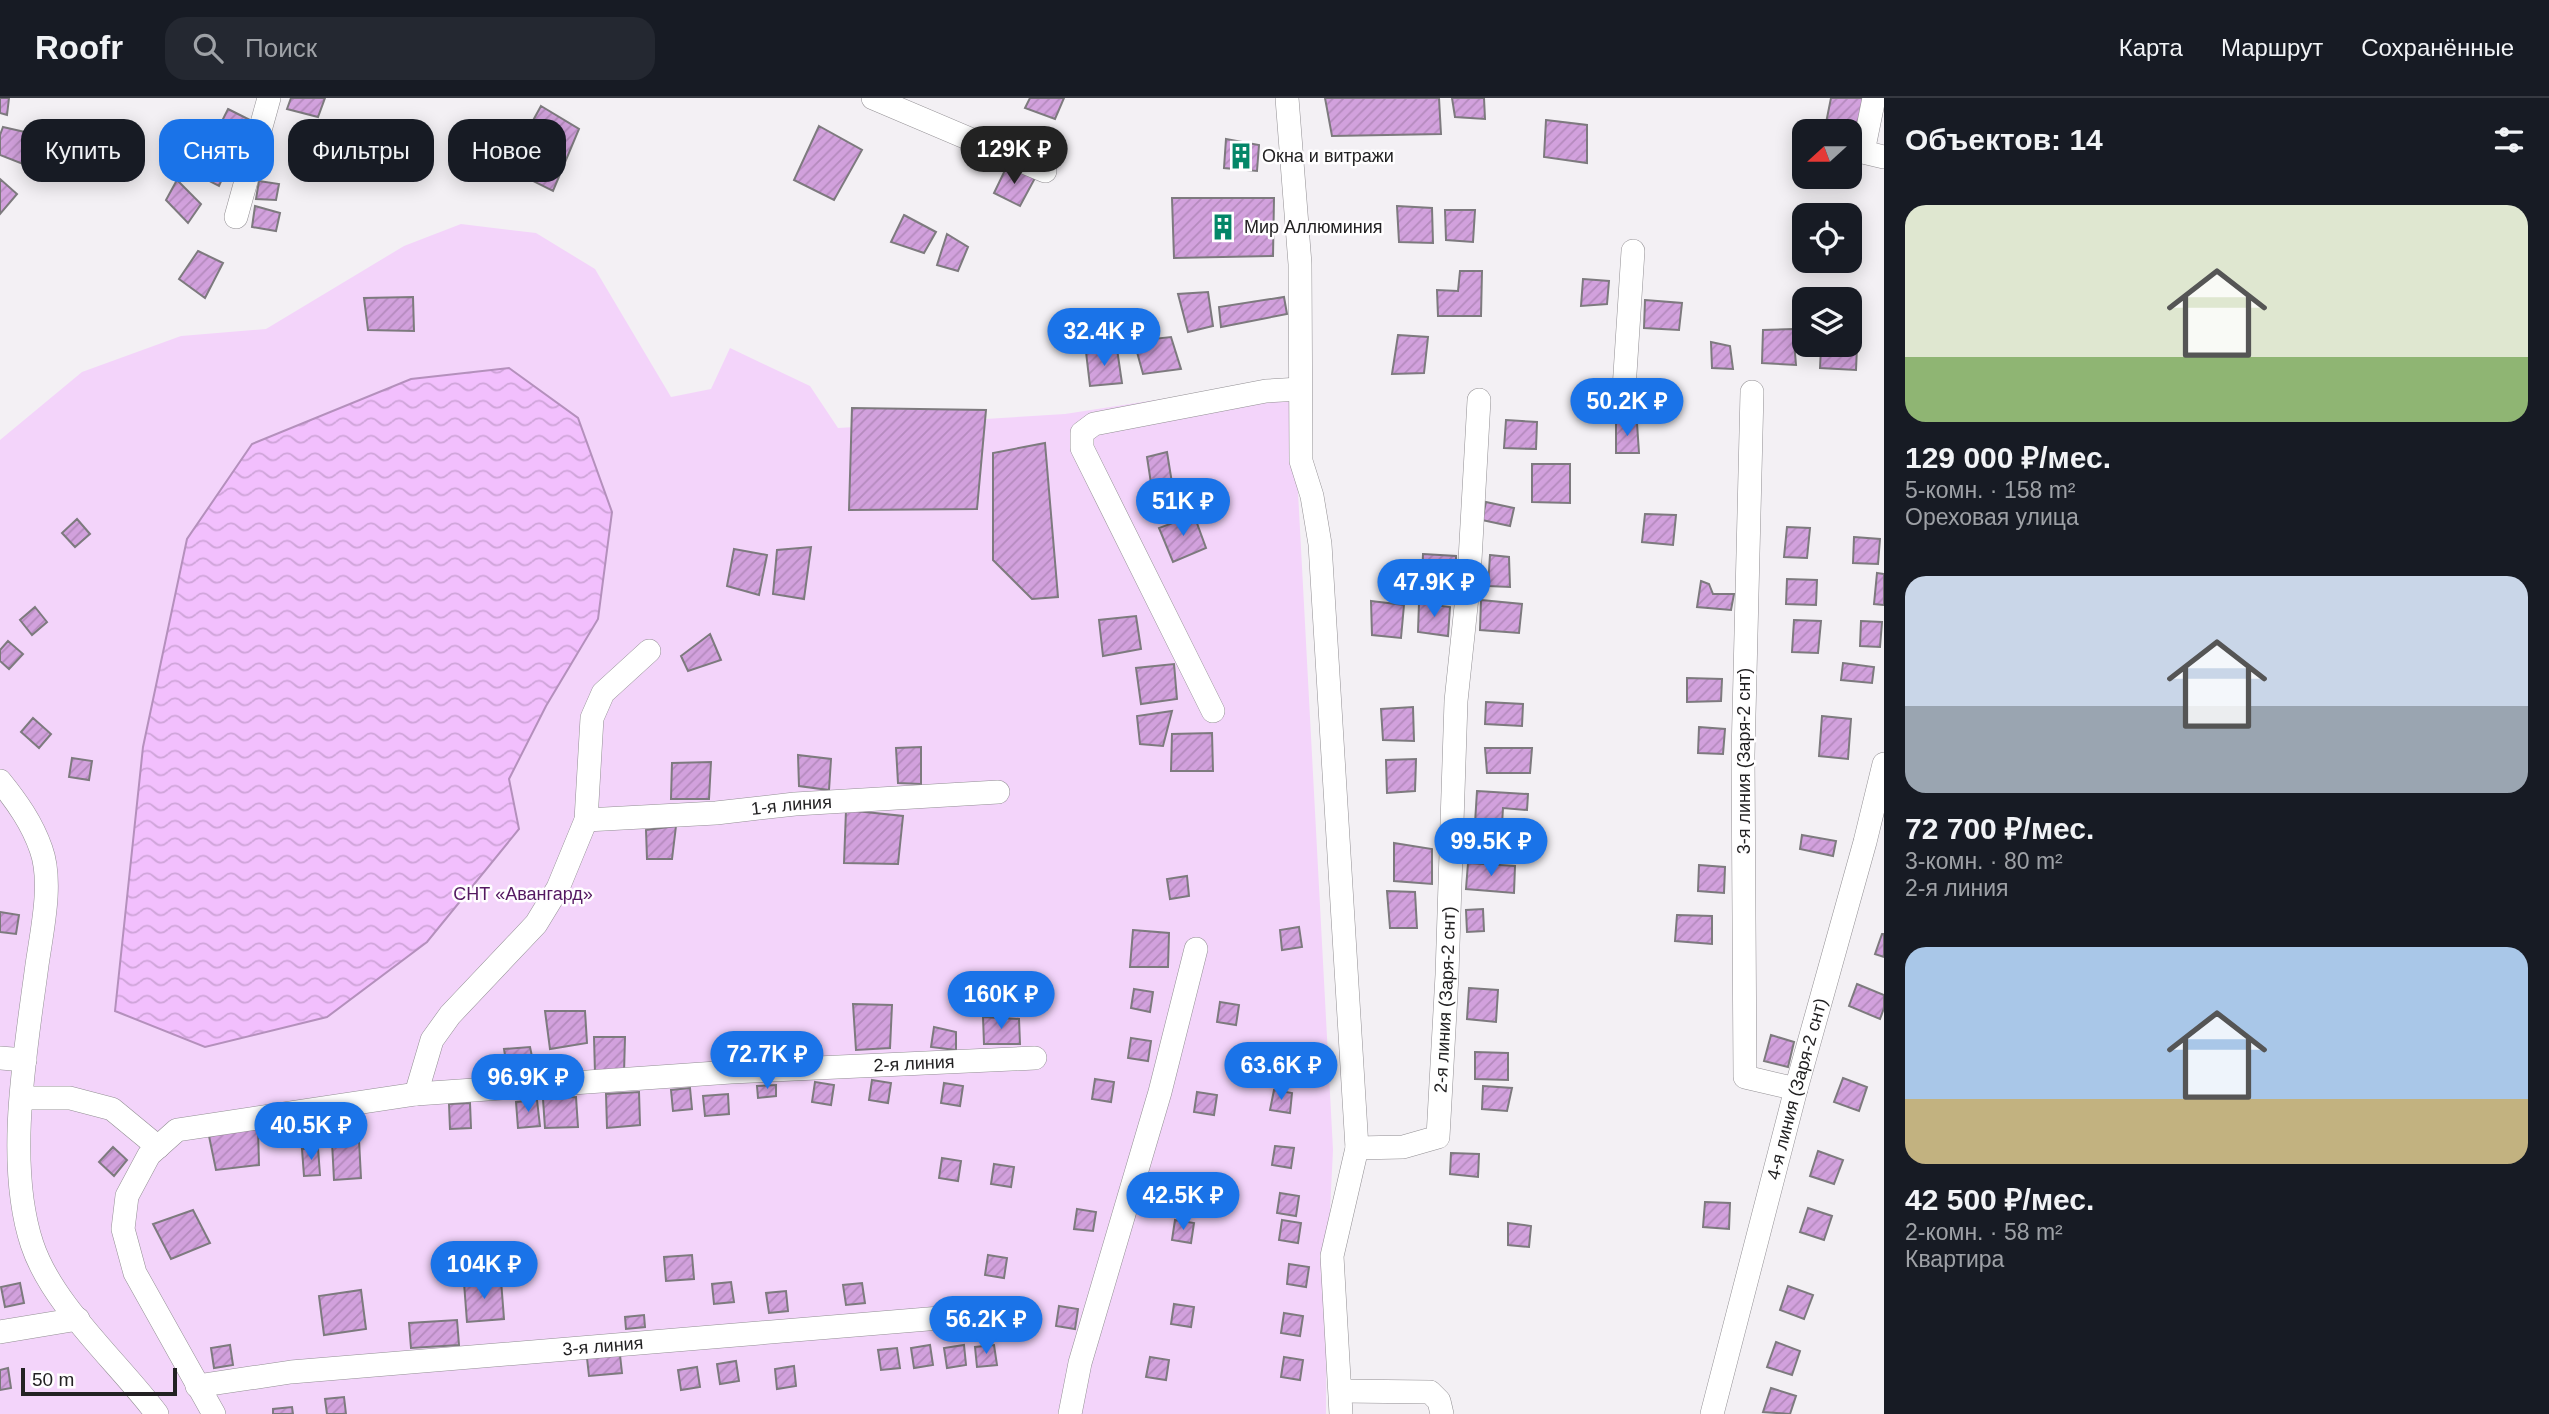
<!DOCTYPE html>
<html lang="ru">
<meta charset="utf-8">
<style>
:root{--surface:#171b24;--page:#242831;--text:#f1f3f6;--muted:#9ea1a6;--line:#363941;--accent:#1a73e8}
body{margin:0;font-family:Helvetica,sans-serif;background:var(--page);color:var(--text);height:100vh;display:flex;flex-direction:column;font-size:26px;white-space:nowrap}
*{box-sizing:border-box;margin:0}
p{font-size:23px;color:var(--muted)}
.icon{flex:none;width:38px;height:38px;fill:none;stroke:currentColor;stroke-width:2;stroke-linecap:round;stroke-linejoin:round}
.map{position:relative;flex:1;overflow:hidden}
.drawer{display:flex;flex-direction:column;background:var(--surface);width:665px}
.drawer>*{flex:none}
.top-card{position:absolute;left:21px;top:21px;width:665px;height:63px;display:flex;gap:14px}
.needle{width:46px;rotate:249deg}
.controls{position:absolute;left:1792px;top:21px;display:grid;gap:14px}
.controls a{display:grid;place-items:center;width:70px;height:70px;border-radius:14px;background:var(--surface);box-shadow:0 4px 18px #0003;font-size:35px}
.scale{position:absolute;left:21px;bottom:18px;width:156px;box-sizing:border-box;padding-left:7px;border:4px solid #232223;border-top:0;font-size:19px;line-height:24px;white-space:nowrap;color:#232223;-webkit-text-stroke:5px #fffeff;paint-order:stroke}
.price{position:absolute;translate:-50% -60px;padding:0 16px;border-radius:24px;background:var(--accent);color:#fff;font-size:23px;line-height:46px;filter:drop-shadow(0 2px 4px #0008)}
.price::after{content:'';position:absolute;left:50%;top:42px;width:21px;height:16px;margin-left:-10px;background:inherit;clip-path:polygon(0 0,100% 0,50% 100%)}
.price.active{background:#222;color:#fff}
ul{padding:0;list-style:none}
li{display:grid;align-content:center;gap:14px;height:371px;padding:0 21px}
li span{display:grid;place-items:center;height:217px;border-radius:21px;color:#555}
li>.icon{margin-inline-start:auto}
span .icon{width:126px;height:126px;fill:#fffc;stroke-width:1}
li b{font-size:30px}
h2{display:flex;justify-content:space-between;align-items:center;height:84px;padding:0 21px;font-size:30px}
.pill{padding:0 24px;border-radius:21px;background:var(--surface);box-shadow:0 4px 18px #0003;font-size:24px;line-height:63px}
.pill.active{background:var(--accent);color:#fff}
header{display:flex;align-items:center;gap:42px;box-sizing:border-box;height:98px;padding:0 35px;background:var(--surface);border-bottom:2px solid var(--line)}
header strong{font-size:33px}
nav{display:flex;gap:38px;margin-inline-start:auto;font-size:24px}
.search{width:490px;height:63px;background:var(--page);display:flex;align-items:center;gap:18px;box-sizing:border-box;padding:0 24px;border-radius:21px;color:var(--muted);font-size:26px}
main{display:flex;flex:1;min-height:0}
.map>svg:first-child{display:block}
.green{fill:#f3d4fa}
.water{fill:url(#water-waves);stroke:#b490bc;stroke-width:2}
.building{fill:url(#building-hatch);stroke:#7d7a7e;stroke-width:2}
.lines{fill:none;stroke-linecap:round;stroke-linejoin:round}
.street-casing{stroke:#928f93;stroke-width:24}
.street{stroke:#fff;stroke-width:23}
.labels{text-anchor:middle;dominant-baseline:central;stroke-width:5;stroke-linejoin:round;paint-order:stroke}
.poi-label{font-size:18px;fill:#232223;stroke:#fffeff;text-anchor:start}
.street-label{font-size:18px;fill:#232223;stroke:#fffeff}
.park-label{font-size:18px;fill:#541961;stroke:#fffeff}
</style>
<header>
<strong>Roofr</strong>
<div class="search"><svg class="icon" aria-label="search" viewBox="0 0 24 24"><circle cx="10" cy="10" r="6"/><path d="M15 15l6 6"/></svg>Поиск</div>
<nav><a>Карта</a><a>Маршрут</a><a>Сохранённые</a></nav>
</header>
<main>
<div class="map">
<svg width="1884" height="1316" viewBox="0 0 1884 1316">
<defs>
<pattern id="water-waves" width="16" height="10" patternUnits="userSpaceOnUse" patternTransform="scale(1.75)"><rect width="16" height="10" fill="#f2bffd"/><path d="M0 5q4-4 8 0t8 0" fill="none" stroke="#cfa4d9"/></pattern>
<pattern id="building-hatch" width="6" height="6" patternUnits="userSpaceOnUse" patternTransform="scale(1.75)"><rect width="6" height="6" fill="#d2a1dd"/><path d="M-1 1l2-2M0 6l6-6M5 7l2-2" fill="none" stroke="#b48abd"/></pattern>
</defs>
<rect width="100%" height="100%" fill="#f3f0f4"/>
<path class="green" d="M 461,126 L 536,135 L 595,171 L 671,299 L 711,291 L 730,250 L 810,288 L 838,330 L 1065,316 L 1292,281 L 1333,1052 L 1327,1174 L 1326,1316 L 0,1316 L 0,342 L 82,274 L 181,238 L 266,231 L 404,148 Z"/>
<path class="water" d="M 509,270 L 578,320 L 612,414 L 598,521 L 546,608 L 509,681 L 519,731 L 427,844 L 327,919 L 205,949 L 115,913 L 143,649 L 187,441 L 252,346 L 411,281 Z"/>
<path class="building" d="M 0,0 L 9,0 L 7,17 L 0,15 Z
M 291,0 L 325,0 L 318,19 L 287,11 Z
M 1030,0 L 1064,0 L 1055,21 L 1025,10 Z
M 1325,0 L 1439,0 L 1441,36 L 1332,38 Z
M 1452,0 L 1484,0 L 1485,21 L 1455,19 Z
M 1831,0 L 1863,0 L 1860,34 L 1826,25 Z
M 541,8 L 579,31 L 553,93 L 507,70 Z
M 228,11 L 252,23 L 235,57 L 212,43 Z
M 1546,22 L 1587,27 L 1587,65 L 1544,59 Z
M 819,28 L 862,52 L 834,102 L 794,82 Z
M 3,29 L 38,37 L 28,68 L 0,57 L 0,37 Z
M 1226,41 L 1259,47 L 1257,73 L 1224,70 Z
M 202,53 L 228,68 L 219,88 L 190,73 Z
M 1007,68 L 1035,80 L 1020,108 L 994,95 Z
M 0,81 L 17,96 L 0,116 Z
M 177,82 L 201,106 L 188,125 L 166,102 Z
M 259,83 L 279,86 L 276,102 L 256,101 Z
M 1172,100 L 1274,100 L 1273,158 L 1174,160 Z
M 255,108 L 280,115 L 276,133 L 252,129 Z
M 1397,108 L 1432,110 L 1433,145 L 1399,144 Z
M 1445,112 L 1475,112 L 1473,144 L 1446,142 Z
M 904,117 L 936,134 L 924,155 L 891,144 Z
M 947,136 L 968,149 L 958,173 L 937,167 Z
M 198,153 L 223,165 L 205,200 L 179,181 Z
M 1460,173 L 1482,173 L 1481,218 L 1438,218 L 1437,192 L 1458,193 Z
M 1583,181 L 1609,183 L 1607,206 L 1581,208 Z
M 1208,194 L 1213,228 L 1188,234 L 1178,196 Z
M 413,199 L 414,233 L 368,232 L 364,200 Z
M 1284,199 L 1287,216 L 1221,229 L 1219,209 Z
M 1645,202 L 1682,205 L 1679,232 L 1644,230 Z
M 1793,231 L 1796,267 L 1762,265 L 1763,232 Z
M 1398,237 L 1428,239 L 1424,275 L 1392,276 Z
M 1171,239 L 1181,271 L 1143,276 L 1134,243 Z
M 1711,244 L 1730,248 L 1733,271 L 1712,270 Z
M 1821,249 L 1857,249 L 1856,272 L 1820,270 Z
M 1117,251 L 1122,285 L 1090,288 L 1086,254 Z
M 852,310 L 986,312 L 977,411 L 849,412 Z
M 1506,322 L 1537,324 L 1536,351 L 1504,350 Z
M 1616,325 L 1637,325 L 1639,355 L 1616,355 Z
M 1045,345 L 1058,499 L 1032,501 L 993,462 L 993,355 Z
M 1167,354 L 1177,416 L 1156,418 L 1147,359 Z
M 1532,366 L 1570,366 L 1570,405 L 1532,404 Z
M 1486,404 L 1514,410 L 1510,428 L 1482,422 Z
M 1645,416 L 1676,417 L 1673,447 L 1642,444 Z
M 1194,417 L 1206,450 L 1173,464 L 1159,430 Z
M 77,421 L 90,436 L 75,449 L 62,435 Z
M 1787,429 L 1810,430 L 1807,460 L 1784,459 Z
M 1854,439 L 1880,441 L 1878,466 L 1853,465 Z
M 811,449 L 804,501 L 773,496 L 777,452 Z
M 734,451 L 767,457 L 759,497 L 727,488 Z
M 1423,456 L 1456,458 L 1456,485 L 1422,484 Z
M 1490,457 L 1509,459 L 1510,489 L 1488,488 Z
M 1877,475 L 1884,476 L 1884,507 L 1874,506 Z
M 1787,481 L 1817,482 L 1816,507 L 1786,506 Z
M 1701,483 L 1709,486 L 1713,496 L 1734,496 L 1731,512 L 1697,509 Z
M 1481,502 L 1522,506 L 1519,535 L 1480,532 Z
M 1371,503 L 1404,507 L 1401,540 L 1372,537 Z
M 1419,505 L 1450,509 L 1448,538 L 1418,534 Z
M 35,509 L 47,524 L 32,537 L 20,522 Z
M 1136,518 L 1141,551 L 1103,558 L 1099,522 Z
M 1794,522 L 1821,523 L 1818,555 L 1792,554 Z
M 1861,523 L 1882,524 L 1880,549 L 1860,548 Z
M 710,536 L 721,562 L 688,573 L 681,558 Z
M 8,543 L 23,556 L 9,571 L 0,563 L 0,552 Z
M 1843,565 L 1874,569 L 1872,585 L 1841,582 Z
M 1174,566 L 1177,601 L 1141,606 L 1136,570 Z
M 1687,580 L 1722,581 L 1721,603 L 1687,604 Z
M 1486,604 L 1523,606 L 1522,628 L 1485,626 Z
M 1413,609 L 1414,643 L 1383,642 L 1381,611 Z
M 1172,613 L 1163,648 L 1140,646 L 1137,618 Z
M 1822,618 L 1851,621 L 1848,661 L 1819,658 Z
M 33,620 L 51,636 L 39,650 L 21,634 Z
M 1699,629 L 1725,631 L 1723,656 L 1698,655 Z
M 1212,635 L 1213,673 L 1171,673 L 1172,636 Z
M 921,649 L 921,686 L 898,685 L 896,650 Z
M 1485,650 L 1532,650 L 1530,675 L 1487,675 Z
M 798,657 L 831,661 L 829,692 L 799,688 Z
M 72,660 L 92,663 L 89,682 L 69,679 Z
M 1416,661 L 1415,693 L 1387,695 L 1386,662 Z
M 711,664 L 709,701 L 671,701 L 672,665 Z
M 1477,693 L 1528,696 L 1527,712 L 1503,710 L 1501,742 L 1474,741 Z
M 846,712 L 903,718 L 898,766 L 844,765 Z
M 676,728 L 672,761 L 647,761 L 646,732 Z
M 1802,737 L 1836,743 L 1833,758 L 1800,751 Z
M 1394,745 L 1432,751 L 1432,786 L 1394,783 Z
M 1468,765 L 1515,768 L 1514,795 L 1466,791 Z
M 1699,767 L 1725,769 L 1724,795 L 1698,793 Z
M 1187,778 L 1189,798 L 1170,801 L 1167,781 Z
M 1387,793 L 1415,794 L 1417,830 L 1390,830 Z
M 1483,811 L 1484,833 L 1467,834 L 1466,812 Z
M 0,814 L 19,817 L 16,836 L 0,834 Z
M 1677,817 L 1712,818 L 1712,846 L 1675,843 Z
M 1299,829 L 1302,849 L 1282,852 L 1280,832 Z
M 1133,832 L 1169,835 L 1168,869 L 1130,869 Z
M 1882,836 L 1884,836 L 1884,859 L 1875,856 Z
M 1857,886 L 1884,897 L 1884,910 L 1880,921 L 1849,908 Z
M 1469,890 L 1498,892 L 1496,924 L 1467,921 Z
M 1134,891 L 1153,894 L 1150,914 L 1131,910 Z
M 1220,904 L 1239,907 L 1236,927 L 1217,924 Z
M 853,906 L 892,907 L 890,950 L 856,952 Z
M 545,913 L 585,913 L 587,945 L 550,951 Z
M 983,919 L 1019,921 L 1020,946 L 984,946 Z
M 934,929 L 956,934 L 956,952 L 931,949 Z
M 1771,937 L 1794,944 L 1788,969 L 1764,963 Z
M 594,939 L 625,939 L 624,975 L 595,975 Z
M 1131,940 L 1151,943 L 1148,963 L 1128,960 Z
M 530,949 L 536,978 L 508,976 L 504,951 Z
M 1475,954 L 1508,955 L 1508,982 L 1475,981 Z
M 1843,980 L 1867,989 L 1859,1013 L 1834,1004 Z
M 1095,981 L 1114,984 L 1111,1004 L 1092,1001 Z
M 872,982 L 891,985 L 888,1005 L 869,1002 Z
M 815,984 L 834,987 L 831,1007 L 812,1004 Z
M 944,985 L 963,988 L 960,1008 L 941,1005 Z
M 776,987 L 776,998 L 758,1000 L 757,988 Z
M 1483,988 L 1512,990 L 1507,1013 L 1482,1011 Z
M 690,990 L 692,1011 L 673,1013 L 671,992 Z
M 1274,992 L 1292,995 L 1290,1015 L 1270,1012 Z
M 639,994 L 640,1027 L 607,1030 L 606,996 Z
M 1197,994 L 1217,997 L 1214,1017 L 1194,1014 Z
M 728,996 L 729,1016 L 705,1018 L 703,998 Z
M 576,999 L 578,1029 L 545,1030 L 543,1001 Z
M 537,1002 L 540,1028 L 518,1030 L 516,1004 Z
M 470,1005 L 471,1030 L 450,1031 L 449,1006 Z
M 258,1030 L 259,1067 L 216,1072 L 209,1038 Z
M 359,1042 L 361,1080 L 334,1082 L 332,1044 Z
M 1275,1048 L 1294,1050 L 1291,1070 L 1272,1067 Z
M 113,1049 L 127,1062 L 114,1078 L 99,1064 Z
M 318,1050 L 320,1077 L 304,1078 L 302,1051 Z
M 1818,1053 L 1843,1062 L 1834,1086 L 1810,1078 Z
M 1451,1055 L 1479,1056 L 1478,1079 L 1450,1076 Z
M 942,1060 L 961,1063 L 958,1083 L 939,1080 Z
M 994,1066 L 1014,1069 L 1011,1089 L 991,1086 Z
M 1191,1080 L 1210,1083 L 1207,1103 L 1188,1100 Z
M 1280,1095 L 1299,1098 L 1296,1118 L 1277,1115 Z
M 1705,1104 L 1730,1105 L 1729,1131 L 1703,1129 Z
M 1808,1110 L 1832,1118 L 1824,1142 L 1800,1134 Z
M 1077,1111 L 1096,1114 L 1093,1133 L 1074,1131 Z
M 193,1112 L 210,1145 L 171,1161 L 153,1126 Z
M 1175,1122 L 1194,1125 L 1191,1145 L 1172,1142 Z
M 1282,1122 L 1301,1125 L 1298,1145 L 1279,1142 Z
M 1508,1125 L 1531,1128 L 1529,1149 L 1508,1147 Z
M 692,1157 L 694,1181 L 666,1183 L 664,1159 Z
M 988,1157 L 1007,1160 L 1004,1180 L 985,1177 Z
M 1289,1166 L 1309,1169 L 1306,1189 L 1287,1186 Z
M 501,1182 L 504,1221 L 467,1224 L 464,1185 Z
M 731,1184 L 734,1204 L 714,1206 L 712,1186 Z
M 20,1185 L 24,1205 L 5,1209 L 1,1189 Z
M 862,1185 L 865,1205 L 846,1207 L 843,1187 Z
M 1788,1188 L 1813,1197 L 1804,1221 L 1780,1212 Z
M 361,1192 L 366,1231 L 324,1237 L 319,1198 Z
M 786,1193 L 788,1213 L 769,1215 L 766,1195 Z
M 1174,1206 L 1194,1209 L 1191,1229 L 1171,1226 Z
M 1059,1208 L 1078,1211 L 1075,1231 L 1056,1228 Z
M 1284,1215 L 1303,1218 L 1300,1238 L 1281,1235 Z
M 644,1217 L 645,1229 L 626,1231 L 625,1219 Z
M 457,1222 L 459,1247 L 411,1250 L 409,1225 Z
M 1776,1244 L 1800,1253 L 1792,1277 L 1767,1269 Z
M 230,1247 L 233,1267 L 214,1270 L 211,1250 Z
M 930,1247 L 933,1267 L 914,1270 L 911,1250 Z
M 964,1247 L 966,1267 L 947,1270 L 944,1250 Z
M 994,1247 L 997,1267 L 977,1269 L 975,1249 Z
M 897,1250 L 900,1270 L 881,1272 L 878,1252 Z
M 620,1257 L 622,1275 L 589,1278 L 587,1260 Z
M 1150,1259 L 1169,1262 L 1166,1282 L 1146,1279 Z
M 1284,1259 L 1303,1262 L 1300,1282 L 1281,1279 Z
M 736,1263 L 739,1283 L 720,1286 L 717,1266 Z
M 794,1268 L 796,1288 L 777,1291 L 775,1271 Z
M 697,1269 L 700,1289 L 681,1292 L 678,1272 Z
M 8,1270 L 11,1290 L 0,1292 L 0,1272 Z
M 1771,1290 L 1796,1298 L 1790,1316 L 1763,1314 Z
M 344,1299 L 346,1316 L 327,1316 L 325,1301 Z
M 292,1309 L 293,1316 L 273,1316 L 273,1311 Z"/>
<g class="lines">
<g class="street-casing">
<g id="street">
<path d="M 873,0 L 1045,73"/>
<path d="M 1287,0 L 1300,166 L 1301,363 L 1312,398 L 1320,446 L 1357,1050 L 1332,1158 L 1341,1316"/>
<path d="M 1874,0 L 1863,54 L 1884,59"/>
<path d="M 236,119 L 269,0"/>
<path d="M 1624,291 L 1633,153"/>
<path d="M 1752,294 L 1743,657 L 1745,979 L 1796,991"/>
<path d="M 1213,613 L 1082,350 L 1082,335 L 1094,326 L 1266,293 L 1300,291"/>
<path d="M 0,683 C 17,704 32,725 41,751 C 53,784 42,832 37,867 C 26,951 5,1064 32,1146 C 52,1207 118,1264 157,1316"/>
<path id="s1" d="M 586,722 L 716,715 L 795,706 L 998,694"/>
<path d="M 0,960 L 25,962"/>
<path id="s2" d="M 416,996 L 731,974 L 1035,960"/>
<path d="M 22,1000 L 70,1000 L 112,1011 L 158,1049"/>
<path id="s3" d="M 1357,1050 L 1403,1049 L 1438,1039 L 1447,877 L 1456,603 L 1469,480 L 1479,302"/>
<path d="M 0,1234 L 78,1221"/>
<path id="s4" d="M 197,1288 L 291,1274 L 952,1219 L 1010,1219"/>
<path d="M 1341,1293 L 1430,1294 L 1439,1303 L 1442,1316"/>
<path d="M 214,1316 L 135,1175 L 123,1131 L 127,1098 L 149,1057 L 177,1032 L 416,996 L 432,942 L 450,917 L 536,826 L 558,790 L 586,722 L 592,620 L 603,595 L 649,553"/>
<path d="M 1070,1316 L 1080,1265 L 1160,994 L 1196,851"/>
<path id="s5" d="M 1712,1316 L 1796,991 L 1865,744 L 1884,666"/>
</g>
</g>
<use href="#street" class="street"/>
</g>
<defs>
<g id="building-bare" transform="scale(2.1)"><path d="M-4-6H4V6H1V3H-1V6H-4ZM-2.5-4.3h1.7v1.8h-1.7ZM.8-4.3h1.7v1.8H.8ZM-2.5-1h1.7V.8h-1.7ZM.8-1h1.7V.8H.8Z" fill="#048668" stroke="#fffeff" stroke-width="2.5" paint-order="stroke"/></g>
</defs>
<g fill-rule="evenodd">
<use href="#building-bare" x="1241" y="58"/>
<use href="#building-bare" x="1223" y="129"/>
</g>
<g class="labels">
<g class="poi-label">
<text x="1262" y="58">Окна и витражи</text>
<text x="1244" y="129">Мир Аллюминия</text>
</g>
<g class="street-label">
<text transform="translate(1744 663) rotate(-90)">3-я линия (Заря-2 снт)</text>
<text stroke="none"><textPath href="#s1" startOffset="206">1-я линия</textPath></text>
<text stroke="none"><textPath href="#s3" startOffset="220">2-я линия (Заря-2 снт)</textPath></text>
<text stroke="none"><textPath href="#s2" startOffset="499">2-я линия</textPath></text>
<text stroke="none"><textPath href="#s5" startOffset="336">4-я линия (Заря-2 снт)</textPath></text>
<text stroke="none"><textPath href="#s4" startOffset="408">3-я линия</textPath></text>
</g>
<g class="park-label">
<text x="523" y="796">СНТ «Авангард»</text>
</g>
</g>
</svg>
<div class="controls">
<a><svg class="needle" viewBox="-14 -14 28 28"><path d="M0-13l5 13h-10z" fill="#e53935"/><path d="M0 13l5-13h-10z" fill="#9ea1a6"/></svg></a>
<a><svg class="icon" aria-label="locate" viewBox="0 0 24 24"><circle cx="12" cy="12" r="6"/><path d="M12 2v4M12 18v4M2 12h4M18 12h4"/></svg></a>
<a><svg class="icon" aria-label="layers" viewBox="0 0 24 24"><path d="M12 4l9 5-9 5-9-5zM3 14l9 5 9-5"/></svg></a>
</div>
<div class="scale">50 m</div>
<b class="price active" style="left:1014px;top:88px">129K ₽</b>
<b class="price" style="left:1104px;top:270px">32.4K ₽</b>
<b class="price" style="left:1627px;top:340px">50.2K ₽</b>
<b class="price" style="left:1183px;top:440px">51K ₽</b>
<b class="price" style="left:1434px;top:521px">47.9K ₽</b>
<b class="price" style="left:1491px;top:780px">99.5K ₽</b>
<b class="price" style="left:1001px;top:933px">160K ₽</b>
<b class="price" style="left:767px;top:993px">72.7K ₽</b>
<b class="price" style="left:1281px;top:1004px">63.6K ₽</b>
<b class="price" style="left:528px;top:1016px">96.9K ₽</b>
<b class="price" style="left:311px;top:1064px">40.5K ₽</b>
<b class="price" style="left:1183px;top:1134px">42.5K ₽</b>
<b class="price" style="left:484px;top:1203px">104K ₽</b>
<b class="price" style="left:986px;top:1258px">56.2K ₽</b>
<div class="top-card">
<a class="pill">Купить</a>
<a class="pill active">Снять</a>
<a class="pill">Фильтры</a>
<a class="pill">Новое</a>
</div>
</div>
<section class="drawer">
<h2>Объектов: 14<svg class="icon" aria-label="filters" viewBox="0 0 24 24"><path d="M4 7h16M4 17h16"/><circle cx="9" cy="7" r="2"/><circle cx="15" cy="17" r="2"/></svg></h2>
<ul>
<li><span style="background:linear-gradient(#dfe7d0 70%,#8fb573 0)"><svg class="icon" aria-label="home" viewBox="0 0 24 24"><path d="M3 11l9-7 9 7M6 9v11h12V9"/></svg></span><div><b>129 000 ₽/мес.</b><p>5-комн. · 158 m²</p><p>Ореховая улица</p></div></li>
<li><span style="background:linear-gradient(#c9d6e8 60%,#9aa5b1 0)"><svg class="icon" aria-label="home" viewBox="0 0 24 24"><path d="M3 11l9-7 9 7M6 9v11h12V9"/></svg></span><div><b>72 700 ₽/мес.</b><p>3-комн. · 80 m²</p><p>2-я линия</p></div></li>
<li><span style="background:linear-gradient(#a9c7e8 70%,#c2b280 0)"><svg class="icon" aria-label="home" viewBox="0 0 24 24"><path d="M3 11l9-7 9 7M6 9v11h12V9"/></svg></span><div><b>42 500 ₽/мес.</b><p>2-комн. · 58 m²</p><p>Квартира</p></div></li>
</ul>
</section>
</main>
